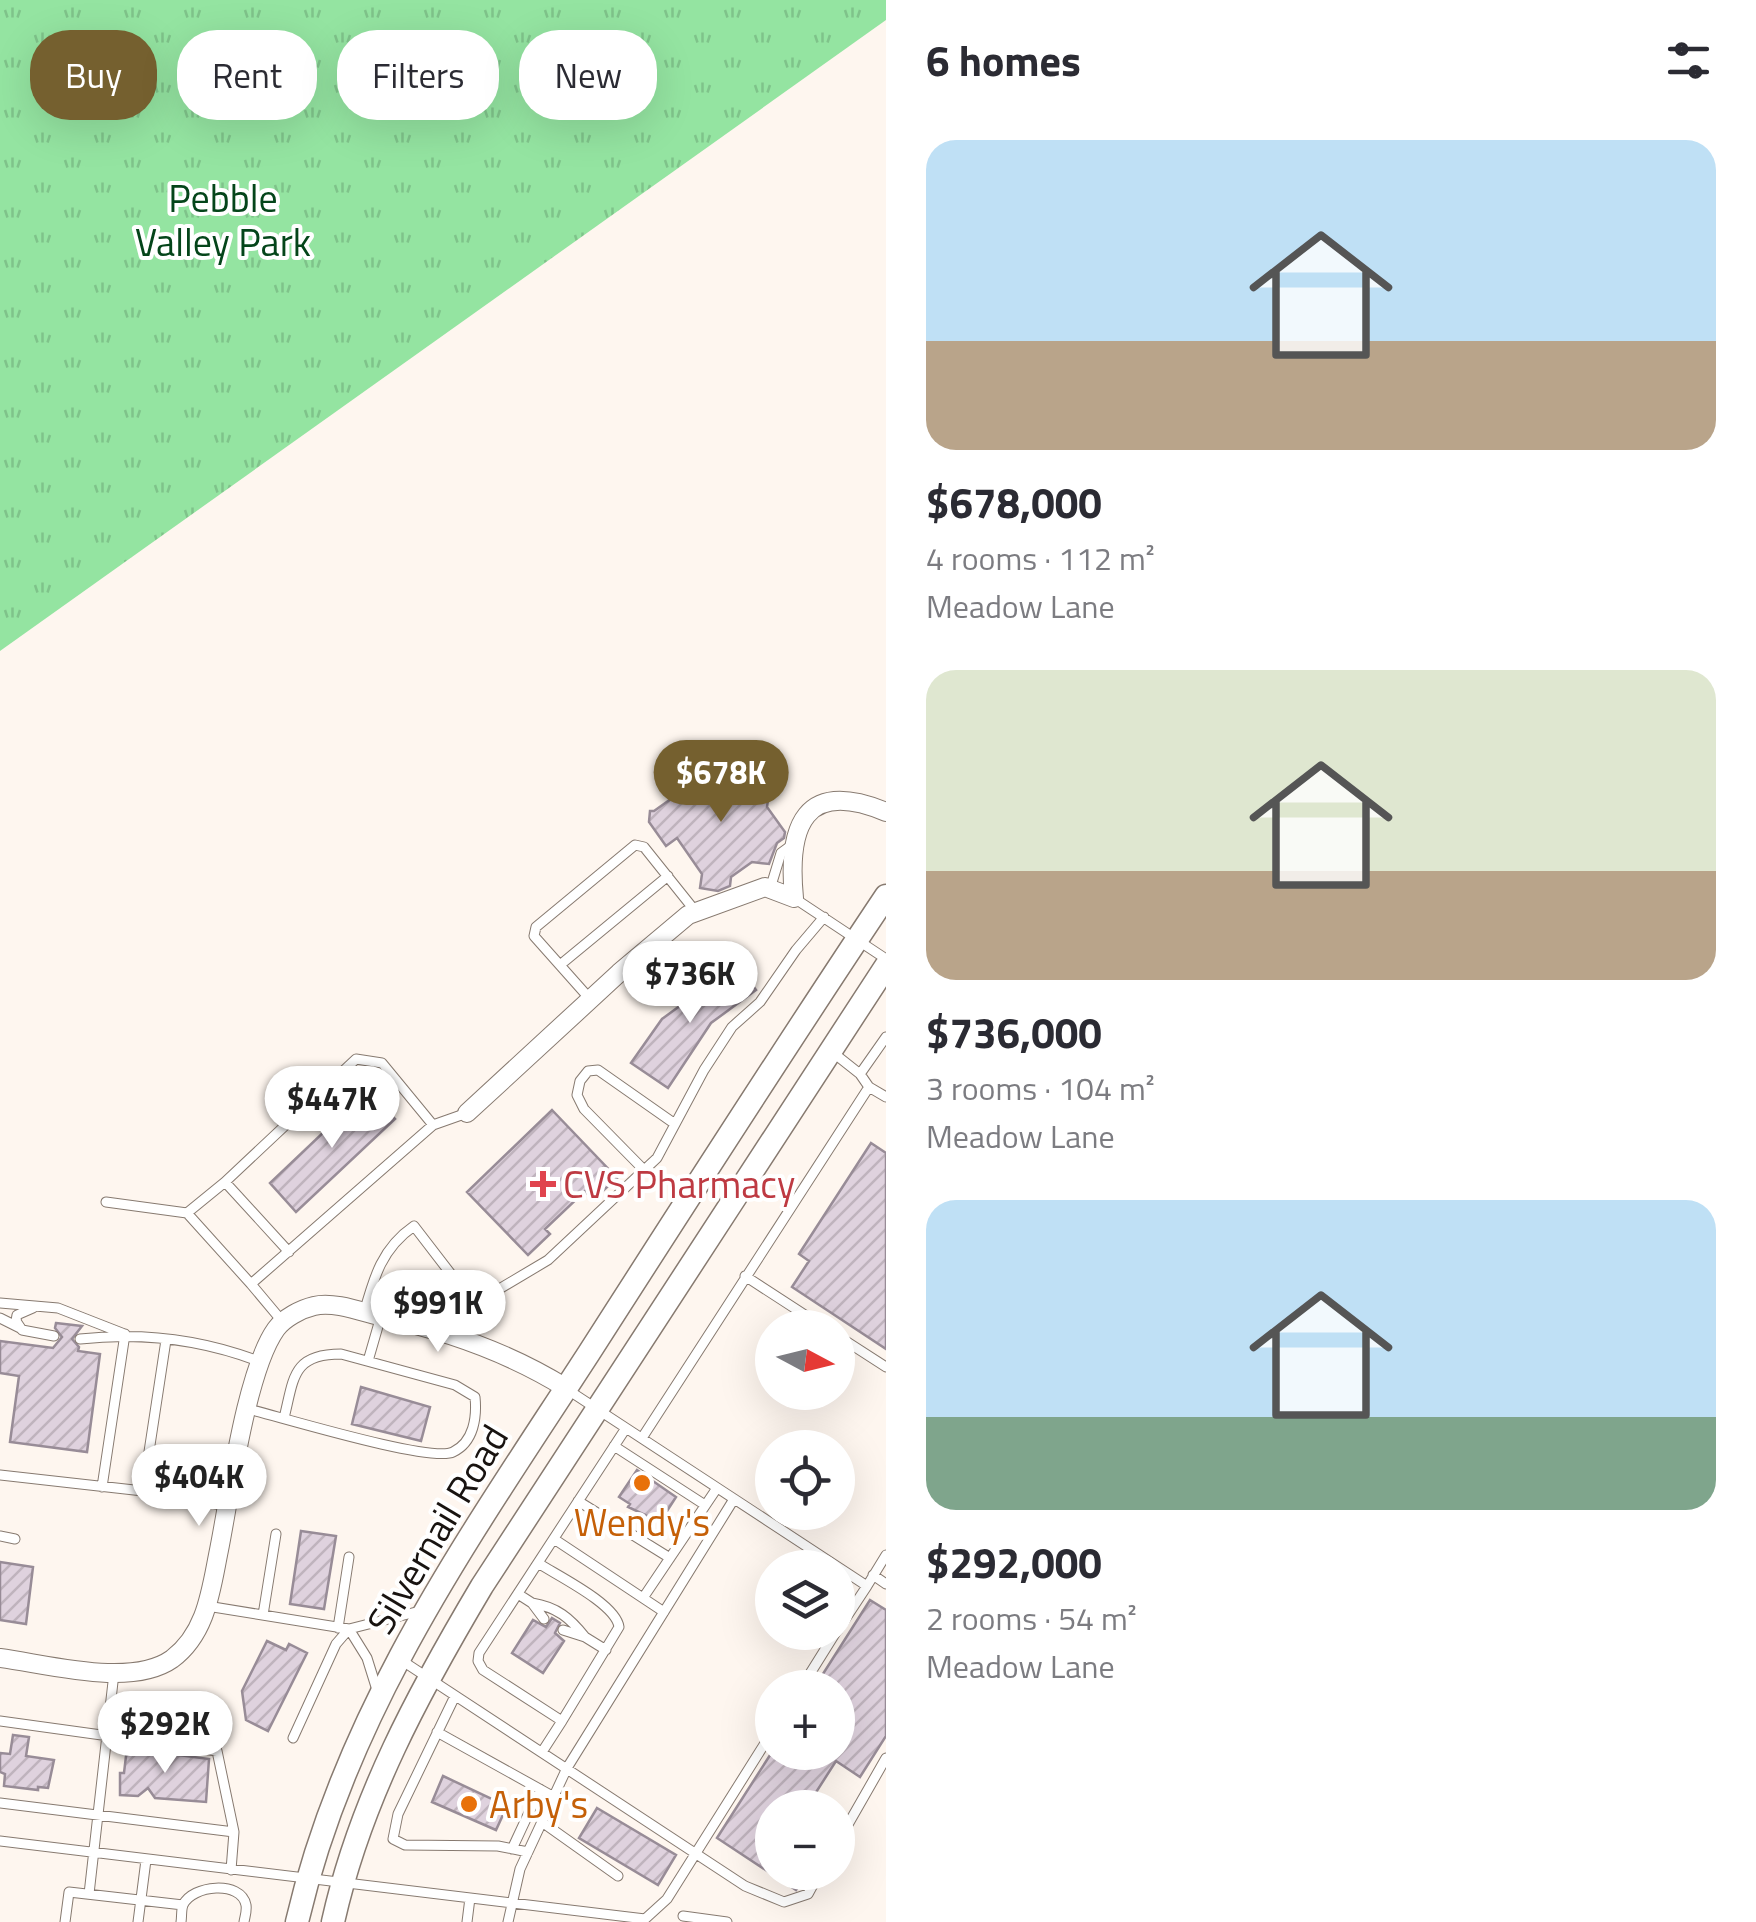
<!DOCTYPE html>
<meta charset="utf-8">
<style>
:root{--surface:#fff;--page:#f7f7f7;--text:#2b2b33;--muted:#7c7c81;--accent:#75602f}
body{margin:0;font-family:"Titillium Web",sans-serif;background:var(--page);color:var(--text);height:100vh;display:flex;flex-direction:column;font-size:38px;white-space:nowrap}
*{box-sizing:border-box;margin:0}
p{font-size:32px;color:var(--muted)}
.icon{flex:none;width:55px;height:55px;fill:none;stroke:currentColor;stroke-width:2;stroke-linecap:round;stroke-linejoin:round}
.map{position:relative;flex:1;overflow:hidden}
.side{display:flex;flex-direction:column;background:var(--surface);width:870px}
.side>*{flex:none}
.hud{position:absolute;left:30px;top:30px;width:705px;height:90px;display:flex;gap:20px}
.needle{width:65px;rotate:97deg}
.fabs{position:absolute;left:755px;top:1310px;display:grid;gap:20px}
.fabs a{display:grid;place-items:center;width:100px;height:100px;border-radius:50%;background:var(--surface);box-shadow:0 10px 40px #0002;font-size:50px}
.price{position:absolute;translate:-50% -85px;padding:0 22px;border-radius:35px;background:#fff;color:#222;font-size:32px;line-height:65px;filter:drop-shadow(0 2px 5px #0008)}
.price::after{content:'';position:absolute;left:50%;top:60px;width:30px;height:22px;margin-left:-15px;background:inherit;clip-path:polygon(0 0,100% 0,50% 100%)}
.price.on{background:var(--accent);color:#fff}
ul{padding:0;list-style:none}
li{display:grid;align-content:center;gap:20px;height:530px;padding:0 40px}
li span{display:grid;place-items:center;height:310px;border-radius:30px;color:#555}
li>.icon{margin-inline-start:auto}
span .icon{width:180px;height:180px;fill:#fffc;stroke-width:1}
li b{font-size:42px}
h2{display:flex;justify-content:space-between;align-items:center;height:120px;padding:0 40px;font-size:42px}
.tag{padding:0 35px;border-radius:40px;background:var(--surface);box-shadow:0 10px 40px #0002;font-size:35px;line-height:90px}
.tag.on{background:var(--accent);color:#fff}
main{display:flex;flex:1;min-height:0}
.map>svg:first-child{display:block}
.park{fill:url(#park-tufts)}
.building{fill:url(#building-hatch);stroke:#988c97;stroke-width:2.5}
.lines{fill:none;stroke-linecap:round;stroke-linejoin:round}
.service-casing{stroke:#877a70;stroke-width:11}
.minor-casing{stroke:#877a70;stroke-width:20}
.tertiary-casing{stroke:#877a70;stroke-width:25}
.service{stroke:#fff;stroke-width:9}
.minor{stroke:#fff;stroke-width:18}
.tertiary{stroke:#fff;stroke-width:22}
.health-dot{fill:#e0444e;stroke:#fff;stroke-width:4}
.food-dot{fill:#e8710a;stroke:#fff;stroke-width:4}
.labels{text-anchor:middle;dominant-baseline:central;stroke-width:8;stroke-linejoin:round;paint-order:stroke}
.park-label{font-size:38px;fill:#04451a;stroke:#fff}
.health-label{font-size:38px;fill:#be3a42;stroke:#fff;text-anchor:start}
.food-label{font-size:38px;fill:#c56008;stroke:#fff}
.street-label{font-size:38px;fill:#181310;stroke:#fff}
</style>
<main>
<div class="map">
<svg width="886" height="1922" viewBox="0 0 886 1922">
<defs>
<pattern id="park-tufts" width="24" height="20" patternUnits="userSpaceOnUse" patternTransform="scale(2.5)"><rect width="24" height="20" fill="#94e4a1"/><path d="M3 7l-1-3M5 7V3M7 7l1-3M15 17l-1-3M17 17v-4M19 17l1-3" fill="none" stroke="#7fc38a"/></pattern>
<pattern id="building-hatch" width="6" height="6" patternUnits="userSpaceOnUse" patternTransform="scale(2.5)"><rect width="6" height="6" fill="#dfd2de"/><path d="M-1 1l2-2M0 6l6-6M5 7l2-2" fill="none" stroke="#bfb3bd"/></pattern>
</defs>
<rect width="100%" height="100%" fill="#fef6ef"/>
<path class="park" d="M 0,0 L 886,0 L 886,20 L 0,651 Z"/>
<path class="building" d="M 713,769 L 771,778 L 767,807 L 785,832 L 784,838 L 777,843 L 769,864 L 752,862 L 731,877 L 730,886 L 718,891 L 700,888 L 702,874 L 677,838 L 666,846 L 649,822 L 650,811 L 654,811 Z
M 737,964 L 756,990 L 711,1023 L 668,1088 L 631,1063 L 662,1019 Z
M 368,1090 L 395,1119 L 296,1212 L 270,1183 Z
M 552,1110 L 617,1178 L 593,1200 L 585,1191 L 545,1229 L 550,1234 L 528,1255 L 467,1192 Z
M 871,1143 L 886,1153 L 886,1349 L 792,1287 L 809,1261 L 799,1254 Z
M 56,1323 L 82,1326 L 72,1339 L 79,1347 L 78,1351 L 100,1354 L 87,1452 L 10,1442 L 19,1376 L 0,1373 L 0,1341 L 53,1348 L 62,1337 L 55,1328 Z
M 361,1387 L 430,1407 L 421,1441 L 352,1424 Z
M 637,1470 L 676,1497 L 660,1522 L 628,1507 L 630,1504 L 619,1497 Z
M 301,1531 L 336,1536 L 324,1609 L 290,1604 Z
M 0,1562 L 33,1567 L 26,1624 L 0,1620 Z
M 870,1600 L 886,1610 L 886,1736 L 860,1777 L 836,1761 L 806,1808 L 772,1808 L 772,1872 L 808,1872 L 796,1890 L 717,1838 L 772,1752 L 838,1752 L 838,1688 L 814,1688 Z
M 552,1618 L 560,1623 L 555,1633 L 564,1641 L 543,1673 L 512,1653 L 533,1620 L 546,1627 Z
M 267,1641 L 286,1650 L 289,1644 L 307,1653 L 268,1731 L 246,1720 L 242,1691 Z
M 13,1735 L 29,1737 L 26,1756 L 54,1760 L 48,1788 L 38,1787 L 38,1790 L 4,1786 L 5,1774 L 0,1772 L 0,1753 L 10,1754 Z
M 133,1749 L 209,1759 L 206,1802 L 155,1798 L 148,1788 L 138,1796 L 120,1795 L 120,1773 L 124,1773 L 126,1756 Z
M 443,1776 L 507,1806 L 496,1830 L 432,1802 Z
M 597,1808 L 676,1855 L 658,1885 L 579,1838 Z"/>
<g class="lines">
<g class="service-casing">
<path id="service" d="M 770,889 L 781,853 L 792,845
M 794,898 L 886,959
M 560,965 L 668,876
M 590,999 L 534,936 L 536,927 L 635,845 L 644,847 L 696,912
M 860,1074 L 886,1037
M 869,1087 L 886,1097
M 644,1170 L 584,1109 L 577,1095 L 580,1081 L 588,1071 L 598,1070 L 675,1124
M 225,1182 L 356,1059 L 382,1063 L 433,1125
M 106,1202 L 187,1213
M 745,1276 L 825,1328
M 251,1284 L 187,1213 L 225,1182 L 289,1252
M 0,1303 L 58,1308 L 122,1333
M 33,1308 L 17,1315 L 16,1321 L 22,1330 L 54,1336
M 364,1313 C 374,1277 382,1248 414,1226 L 474,1304
M 0,1318 L 20,1328
M 282,1321 L 251,1284 L 433,1125 L 467,1113
M 838,1336 L 886,1367
M 462,1338 L 474,1304 L 548,1260 L 657,1158 L 704,1070 L 732,1027 L 760,1002 L 796,950 L 824,917
M 80,1339 C 142,1332 204,1340 261,1362
M 368,1361 L 381,1316
M 568,1390 L 867,1586 L 838,1630
M 248,1409 C 281,1417 431,1463 453,1452 C 474,1442 477,1417 475,1397 L 455,1385 L 341,1354 C 292,1354 294,1378 284,1418
M 642,1438 L 869,1087 L 860,1074 L 831,1051
M 614,1446 L 705,1505
M 0,1475 L 143,1491 L 228,1506
M 102,1487 L 125,1334
M 143,1491 L 166,1340
M 578,1501 L 670,1558
M 0,1536 L 15,1539
M 554,1539 L 664,1612
M 538,1563 C 558,1576 616,1604 619,1627 L 562,1721
M 873,1575 L 886,1584
M 867,1586 L 886,1555
M 518,1594 L 532,1603 L 544,1619
M 643,1598 L 717,1488
M 532,1603 C 557,1607 570,1618 585,1637
M 207,1606 L 349,1629 L 420,1611
M 263,1615 L 276,1534
M 338,1628 L 349,1557
M 349,1629 L 367,1658 L 377,1690
M 563,1630 L 585,1637 L 606,1650
M 401,1660 L 745,1886 L 784,1902 L 808,1894 L 820,1872
M 801,1688 L 836,1632
M 455,1696 L 398,1814 L 393,1839 L 405,1845 L 498,1846 L 528,1852
M 0,1721 L 217,1751 L 234,1832 L 231,1870
M 437,1732 L 554,1797
M 293,1738 L 336,1644 L 349,1629
M 542,1752 L 562,1721 L 483,1670 L 478,1661 L 479,1653 L 626,1428
M 0,1803 L 234,1832
M 542,1822 L 618,1876
M 0,1841 L 645,1919 L 667,1899 L 772,1732
M 838,1842 L 886,1758
M 512,1849 L 540,1789
M 89,1894 L 114,1673
M 683,1916 L 727,1922
M 65,1922 L 69,1892 L 183,1905
M 138,1922 L 146,1860
M 181,1922 C 182,1916 181,1910 183,1905 C 192,1885 241,1880 246,1905 C 247,1911 245,1916 244,1922
M 467,1922 L 470,1898
M 508,1922 L 520,1869 L 567,1768 L 734,1499"/>
</g>
<g class="minor-casing">
<path id="minor" d="M 467,1113 L 619,973 L 688,915 L 765,887 L 794,898 C 787,826 804,778 886,812
M 0,1658 C 47,1664 131,1688 172,1659 C 207,1633 211,1589 219,1550 C 230,1495 246,1371 276,1329 C 284,1318 301,1309 314,1306 C 334,1301 362,1312 382,1317 C 448,1331 508,1352 566,1388"/>
</g>
<g class="tertiary-casing">
<path id="tertiary" d="M 297,1922 C 347,1707 471,1535 589,1353 C 687,1200 785,1047 886,896
M 333,1922 C 360,1800 419,1692 482,1586 L 886,966"/>
</g>
<use href="#service" class="service"/>
<use href="#minor" class="minor"/>
<use href="#tertiary" class="tertiary"/>
</g>
<path class="health-dot" d="M538 1169h10v10h10v10h-10v10h-10v-10h-10v-10h10z"/>
<g class="food-dot">
<circle cx="642" cy="1483" r="10"/>
<circle cx="469" cy="1804" r="10"/>
</g>
<g class="labels">
<g class="park-label">
<text x="223" y="198">Pebble<tspan x="223" dy="44">Valley Park</tspan></text>
</g>
<g class="health-label">
<text x="563" y="1184">CVS Pharmacy</text>
</g>
<g class="food-label">
<text x="642" y="1522">Wendy's</text>
<text x="489" y="1804" text-anchor="start">Arby's</text>
</g>
<g class="street-label">
<text transform="translate(437 1529) rotate(-59)">Silvernail Road</text>
</g>
</g>
</svg>
<div class="fabs">
<a><svg class="needle" viewBox="-14 -14 28 28"><path d="M0-13l5 13h-10z" fill="#e53935"/><path d="M0 13l5-13h-10z" fill="#7c7c81"/></svg></a>
<a><svg class="icon" aria-label="locate" viewBox="0 0 24 24"><circle cx="12" cy="12" r="6"/><path d="M12 2v4M12 18v4M2 12h4M18 12h4"/></svg></a>
<a><svg class="icon" aria-label="layers" viewBox="0 0 24 24"><path d="M12 4l9 5-9 5-9-5zM3 14l9 5 9-5"/></svg></a>
<a>+</a>
<a>−</a>
</div>
<b class="price on" style="left:721px;top:825px">$678K</b>
<b class="price" style="left:690px;top:1026px">$736K</b>
<b class="price" style="left:332px;top:1151px">$447K</b>
<b class="price" style="left:438px;top:1355px">$991K</b>
<b class="price" style="left:199px;top:1529px">$404K</b>
<b class="price" style="left:165px;top:1776px">$292K</b>
<div class="hud">
<a class="tag on">Buy</a>
<a class="tag">Rent</a>
<a class="tag">Filters</a>
<a class="tag">New</a>
</div>
</div>
<section class="side">
<h2>6 homes<svg class="icon" aria-label="filters" viewBox="0 0 24 24"><path d="M4 7h16M4 17h16"/><circle cx="9" cy="7" r="2"/><circle cx="15" cy="17" r="2"/></svg></h2>
<ul>
<li><span style="background:linear-gradient(#bfe0f5 65%,#b9a48a 0)"><svg class="icon" aria-label="home" viewBox="0 0 24 24"><path d="M3 11l9-7 9 7M6 9v11h12V9"/></svg></span><div><b>$678,000</b><p>4 rooms · 112 m²</p><p>Meadow Lane</p></div></li>
<li><span style="background:linear-gradient(#dfe7d0 65%,#b9a48a 0)"><svg class="icon" aria-label="home" viewBox="0 0 24 24"><path d="M3 11l9-7 9 7M6 9v11h12V9"/></svg></span><div><b>$736,000</b><p>3 rooms · 104 m²</p><p>Meadow Lane</p></div></li>
<li><span style="background:linear-gradient(#bfe0f5 70%,#7fa58c 0)"><svg class="icon" aria-label="home" viewBox="0 0 24 24"><path d="M3 11l9-7 9 7M6 9v11h12V9"/></svg></span><div><b>$292,000</b><p>2 rooms · 54 m²</p><p>Meadow Lane</p></div></li>
</ul>
</section>
</main>
